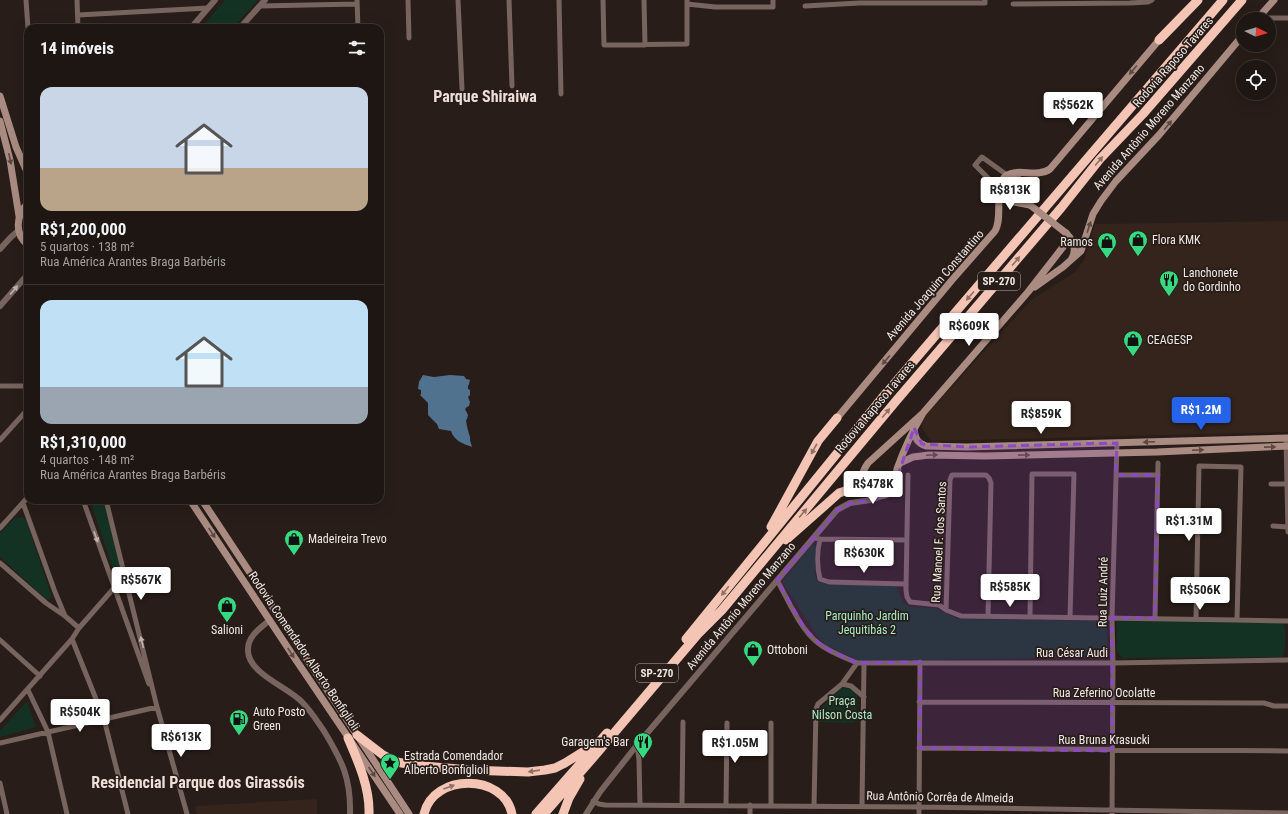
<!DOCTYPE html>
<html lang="pt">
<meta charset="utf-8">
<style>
:root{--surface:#1e1612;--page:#261f1b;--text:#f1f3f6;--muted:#a19f9f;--line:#3c3532;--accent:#2563eb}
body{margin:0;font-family:"Roboto Condensed",sans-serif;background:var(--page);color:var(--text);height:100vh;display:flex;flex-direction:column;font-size:15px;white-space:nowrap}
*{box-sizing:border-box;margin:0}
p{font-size:13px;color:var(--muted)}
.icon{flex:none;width:22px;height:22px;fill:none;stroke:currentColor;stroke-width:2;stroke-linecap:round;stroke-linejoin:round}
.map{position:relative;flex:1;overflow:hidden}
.drawer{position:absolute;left:24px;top:24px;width:360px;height:480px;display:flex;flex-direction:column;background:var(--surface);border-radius:12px;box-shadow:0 4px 16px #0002,0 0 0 1px var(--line)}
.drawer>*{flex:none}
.needle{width:26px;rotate:95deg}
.buttons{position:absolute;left:1236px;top:12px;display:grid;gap:8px}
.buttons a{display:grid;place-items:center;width:40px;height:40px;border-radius:50%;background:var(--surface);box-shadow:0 4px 16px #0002,0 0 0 1px var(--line);font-size:20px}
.price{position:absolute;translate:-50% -34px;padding:0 9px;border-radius:4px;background:#fff;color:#222;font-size:13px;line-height:26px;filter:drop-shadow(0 1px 2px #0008)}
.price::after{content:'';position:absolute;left:50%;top:24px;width:12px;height:9px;margin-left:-6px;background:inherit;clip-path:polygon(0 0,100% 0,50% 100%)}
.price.active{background:var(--accent);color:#fff}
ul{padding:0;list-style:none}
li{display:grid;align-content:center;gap:8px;height:212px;padding:0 16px}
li+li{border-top:1px solid var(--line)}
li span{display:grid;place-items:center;height:124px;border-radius:12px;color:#555}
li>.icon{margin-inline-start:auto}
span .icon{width:72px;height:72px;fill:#fffc;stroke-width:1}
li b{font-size:17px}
h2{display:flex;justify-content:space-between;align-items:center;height:48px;padding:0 16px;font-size:17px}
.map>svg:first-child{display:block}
.built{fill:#34241b}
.green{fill:#143224}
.water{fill:#50728e}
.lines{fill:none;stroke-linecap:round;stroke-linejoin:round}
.minor{stroke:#77645e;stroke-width:5}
.tertiary{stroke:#77645e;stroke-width:6}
.secondary{stroke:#a98b81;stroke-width:7}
.motorway{stroke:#f4c4b5;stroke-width:9}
.secondary-bridge{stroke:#a98b81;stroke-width:7}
.oneway{fill:#5c4942}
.oneway2{fill:#8e7066}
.oneway3{fill:#c0b3af}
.marked{fill:#8d48c5;fill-opacity:0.2;stroke:#8d48c5;stroke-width:3;stroke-dasharray:8 5;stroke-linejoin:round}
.labels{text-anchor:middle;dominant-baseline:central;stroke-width:3.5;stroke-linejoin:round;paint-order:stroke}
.shield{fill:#281d18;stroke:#b4aba8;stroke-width:1}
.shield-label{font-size:11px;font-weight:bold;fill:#f0e8e5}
.street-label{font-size:12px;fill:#f0e8e5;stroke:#281d18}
.poi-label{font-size:12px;fill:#f0e8e5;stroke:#281d18;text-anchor:start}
.park-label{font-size:12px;fill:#a4edc8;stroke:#281d18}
.district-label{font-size:16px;font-weight:bold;fill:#eedfd8;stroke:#281d18}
</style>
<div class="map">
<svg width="1288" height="814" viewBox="0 0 1288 814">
<rect width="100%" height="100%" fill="#281d18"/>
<path class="built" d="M 1288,221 L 1288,432 L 931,441 L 923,430 L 921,422 L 927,414 L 1031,300 L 1075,272 L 1084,260 L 1095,224 Z
M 317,799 L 317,814 L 197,814 L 195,806 Z"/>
<path class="green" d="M 225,0 L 258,0 L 233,28 L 201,28 Z
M 90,500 L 103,500 L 121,569 L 119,571 L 117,572 L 113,569 Z
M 22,517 L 26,520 L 51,594 L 51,598 L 47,600 L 0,557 L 0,533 L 15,518 Z
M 814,545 L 816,547 L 815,576 L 821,582 L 825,584 L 896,586 L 904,603 L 910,607 L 935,608 L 957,619 L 1102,621 L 1107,625 L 1107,653 L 1105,656 L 1102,657 L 859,661 L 826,645 L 820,640 L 782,582 L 811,546 Z
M 1117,621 L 1283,622 C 1287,630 1286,650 1282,657 L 1122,658 L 1117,651 Z
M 843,688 L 851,689 L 857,696 L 856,720 L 853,723 L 819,722 L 817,721 L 818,711 L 838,691 Z
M 27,701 L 36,727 L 0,737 L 0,731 Z"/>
<path class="water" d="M 423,375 L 434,377 L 450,375 L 464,376 L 466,379 L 470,380 L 469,384 L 468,386 L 468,389 L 470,390 L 470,395 L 468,397 L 470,402 L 469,406 L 467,407 L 465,409 L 468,415 L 467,419 L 466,420 C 467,427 468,431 470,437 L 470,440 L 472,447 C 464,444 454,441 451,431 L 439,429 L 437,424 L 428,415 L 428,403 L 420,395 L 421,394 L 421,390 L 418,389 L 419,382 Z"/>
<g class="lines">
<path class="minor" d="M 26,0 L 28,28
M 77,0 L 78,28
M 357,0 L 358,28
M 408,0 L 409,38
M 458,0 L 462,89
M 509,0 L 512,86
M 559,0 L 561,94
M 603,0 L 604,45 L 687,44 L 687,0
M 644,0 L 645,45
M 687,4 L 715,7 L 773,7 L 773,0
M 1013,4 L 1130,3 L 1148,2 L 1152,0
M 259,6 L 357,4
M 805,6 L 859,3 L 985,3 L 985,0
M 78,15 L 208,8
M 1260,16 L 1264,18 L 1288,18
M 999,189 L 975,165 L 982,157 L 1007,175
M 0,386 L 28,386
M 1286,438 L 1288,532
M 0,440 L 28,409
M 908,475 L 906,590 L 907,597 L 910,602 L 939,605 L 946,610 L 961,616 L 1237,620 L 1288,621
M 1116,475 L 1158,475
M 1271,484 L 1287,484
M 83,500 L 149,684
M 106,500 L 157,707 L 187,814
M 23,503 L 55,592 L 65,616
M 1273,526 L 1288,527
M 0,528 L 28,497
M 814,538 L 820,539 C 817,551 817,567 820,579 L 829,582 L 906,584
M 820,539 L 906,540
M 0,563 L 46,603 L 65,616 L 79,628
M 777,580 C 788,600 800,629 818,643 C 829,652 844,657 857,663 L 1113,663 L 1288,660
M 946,610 L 950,480 L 952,475 L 986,475 L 989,478 L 991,483 L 988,616
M 1030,617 L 1032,474 L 1074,474 L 1070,617
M 1155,618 L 1158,463
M 1196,619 L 1199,466 L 1241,467 L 1237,620
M 72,639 L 104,719 L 128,814
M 0,640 L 40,676
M 842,684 L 851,686 L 864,697
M 28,690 L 48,732 L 67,814
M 919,702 L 1264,703 L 1274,706 L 1288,706
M 0,720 L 72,639 L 79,628 L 114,588 L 127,583
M 771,723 L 771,805
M 0,743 L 157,707
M 637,745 L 639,760 L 640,805
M 919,748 L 1288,751
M 0,783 L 7,814
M 593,801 L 599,804 L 605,805 L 919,807 L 1288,813
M 682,805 L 683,722
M 726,805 L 727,723
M 750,805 L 750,814
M 814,806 L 816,709 L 818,704 L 842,684 L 857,663
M 862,806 L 864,664
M 919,814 L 920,662
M 1112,814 L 1113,663 L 1112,618 L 1117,443"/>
<path class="tertiary" d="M 191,28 L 215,0
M 240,28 L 265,0
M 0,249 L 11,237 L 19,230
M 0,306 L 28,274
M 270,620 C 260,628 247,637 248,651 C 249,674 288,687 302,702 C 311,711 317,721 324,731 C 342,761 351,778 350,814
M 586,814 L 600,792 L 637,745 L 837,510 L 850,503 L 871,500 L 882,496"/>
<path class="secondary" d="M 1257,19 L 1274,0
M 0,96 L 16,147 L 28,174
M 0,121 L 10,160 L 19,216
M 1000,194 L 1014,202 L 1030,205 C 1030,192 1021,183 1014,173
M 28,203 C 16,215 14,234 28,245
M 1066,233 C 1073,240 1077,249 1072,258
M 1035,287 L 1063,267 L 1081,251 L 1093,214 L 1101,201 L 1116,181 L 1159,135 L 1243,35
M 923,413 C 913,430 904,449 897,469 C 895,476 897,484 893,490 C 887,498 872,497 864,492 C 860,481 861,473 868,463 L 923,413 L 1028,292 L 1063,247 L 1066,239 L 1066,233
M 837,418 L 952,280 L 995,231 C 1004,216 992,184 1007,175 C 1020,168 1037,178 1050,169 L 1159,40
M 914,429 C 915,438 917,443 926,446 L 966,447 L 1288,438
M 900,463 L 913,457 L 929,455 L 985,456 L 1157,452 L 1288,446
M 190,500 L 294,657 L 400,814
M 202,500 L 409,814"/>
<path class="motorway" d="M 1159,40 L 1198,0
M 771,527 L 818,441 L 837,418
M 786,540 L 839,493 L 851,489 L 864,492
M 686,639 L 882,398 L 1223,0
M 357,735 L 383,755 L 397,762 L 412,765 L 470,770 L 528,772 L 545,770 L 555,768 L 565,763 L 589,748
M 348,738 C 358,761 370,788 369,814
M 424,814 C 433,773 504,773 512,814
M 536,814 L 607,733
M 544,814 L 592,759 L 698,634 L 722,610 L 896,401 L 1061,208 L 1100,159 L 1143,114 L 1242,0
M 563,814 L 569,798 L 580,779"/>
<path class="secondary-bridge" d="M 1030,205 L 1066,233"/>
</g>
<defs><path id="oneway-solid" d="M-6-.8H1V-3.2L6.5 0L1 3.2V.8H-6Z"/></defs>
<g class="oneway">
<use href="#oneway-solid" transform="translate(1133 70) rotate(130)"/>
<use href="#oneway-solid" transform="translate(1168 125) rotate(-51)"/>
<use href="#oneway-solid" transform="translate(10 159) rotate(78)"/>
<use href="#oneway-solid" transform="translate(1089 227) rotate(-72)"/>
<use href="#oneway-solid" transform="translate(886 360) rotate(130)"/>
<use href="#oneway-solid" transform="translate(1149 442) rotate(178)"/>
<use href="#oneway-solid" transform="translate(1270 447) rotate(-1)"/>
<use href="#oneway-solid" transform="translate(1198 450) rotate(-3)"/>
<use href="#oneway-solid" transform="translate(932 455) rotate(-2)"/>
<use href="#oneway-solid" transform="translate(1024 455) rotate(-1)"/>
<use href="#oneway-solid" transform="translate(212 533) rotate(57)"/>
<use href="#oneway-solid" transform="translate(291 653) rotate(57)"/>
<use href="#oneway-solid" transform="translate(372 772) rotate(56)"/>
</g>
<g class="oneway2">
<use href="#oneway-solid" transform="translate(1099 161) rotate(-50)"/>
<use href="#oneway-solid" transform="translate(1016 261) rotate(-50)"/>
<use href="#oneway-solid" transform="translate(970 296) rotate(131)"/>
<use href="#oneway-solid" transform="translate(886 413) rotate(-50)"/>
<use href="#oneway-solid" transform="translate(814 449) rotate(119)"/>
<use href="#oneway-solid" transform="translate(803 513) rotate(-50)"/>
<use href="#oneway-solid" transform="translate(725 591) rotate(129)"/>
<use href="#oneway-solid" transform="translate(534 771) rotate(172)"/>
<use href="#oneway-solid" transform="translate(449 787) rotate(-20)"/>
</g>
<g class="oneway3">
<use href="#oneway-solid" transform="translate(14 290) rotate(-49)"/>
<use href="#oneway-solid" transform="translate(96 537) rotate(70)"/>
<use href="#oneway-solid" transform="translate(142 642) rotate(-104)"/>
</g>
<path class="marked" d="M 914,428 L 922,444 L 966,447 L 1117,443 L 1116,475 L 1158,475 L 1155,618 L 1112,618 L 1112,751 L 919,748 L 920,662 L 857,663 L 824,648 L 805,629 L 777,580 L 837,510 L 850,503 L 879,498 L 893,490 Z"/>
<defs>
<g id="shop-pin" transform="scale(1)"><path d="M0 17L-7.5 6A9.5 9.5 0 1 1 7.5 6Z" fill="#36d880" stroke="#281d18"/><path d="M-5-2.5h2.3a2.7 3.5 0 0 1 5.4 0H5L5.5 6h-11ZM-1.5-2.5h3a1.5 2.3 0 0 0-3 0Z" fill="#111"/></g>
<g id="restaurant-pin" transform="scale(1)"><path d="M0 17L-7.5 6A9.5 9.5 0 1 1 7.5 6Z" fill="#36d880" stroke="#281d18"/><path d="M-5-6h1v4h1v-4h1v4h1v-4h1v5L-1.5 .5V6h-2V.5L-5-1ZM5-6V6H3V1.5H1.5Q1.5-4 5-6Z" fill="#111"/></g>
<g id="fuel-pin" transform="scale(1)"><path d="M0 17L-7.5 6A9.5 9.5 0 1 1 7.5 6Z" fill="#36d880" stroke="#281d18"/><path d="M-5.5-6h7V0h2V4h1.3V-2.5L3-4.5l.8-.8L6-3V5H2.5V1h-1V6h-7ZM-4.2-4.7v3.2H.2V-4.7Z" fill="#111"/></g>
<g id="sight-pin" transform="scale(1)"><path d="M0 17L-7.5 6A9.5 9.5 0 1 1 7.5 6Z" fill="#36d880" stroke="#281d18"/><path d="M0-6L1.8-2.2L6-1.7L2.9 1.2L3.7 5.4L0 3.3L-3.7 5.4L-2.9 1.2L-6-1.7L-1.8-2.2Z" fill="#111"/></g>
</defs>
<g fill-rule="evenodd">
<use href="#shop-pin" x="1138" y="240"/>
<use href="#shop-pin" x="1107" y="242"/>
<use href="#restaurant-pin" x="1169" y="280"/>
<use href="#shop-pin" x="1133" y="340"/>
<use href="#shop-pin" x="294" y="539"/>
<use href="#shop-pin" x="227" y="606"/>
<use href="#shop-pin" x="753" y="650"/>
<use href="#fuel-pin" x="239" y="719"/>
<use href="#restaurant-pin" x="643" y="742"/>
<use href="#sight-pin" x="390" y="763"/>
</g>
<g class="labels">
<g class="shield">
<rect x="978" y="272" width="42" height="18" rx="3"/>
<rect x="636" y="664" width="42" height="18" rx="3"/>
</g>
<g class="shield-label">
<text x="999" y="281">SP-270</text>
<text x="657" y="673">SP-270</text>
</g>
<g class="street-label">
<text transform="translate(1173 62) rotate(-49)">Rodovia Raposo Tavares</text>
<text transform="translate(1149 127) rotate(-49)">Avenida Antônio Moreno Manzano</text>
<text transform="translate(935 285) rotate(-49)">Avenida Joaquim Constantino</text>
<text transform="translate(875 407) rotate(-50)">Rodovia Raposo Tavares</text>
<text transform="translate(939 542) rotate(-87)">Rua Manoel F. dos Santos</text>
<text transform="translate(1103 592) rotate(-89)">Rua Luiz André</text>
<text transform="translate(741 606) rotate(-50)">Avenida Antônio Moreno Manzano</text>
<text transform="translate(304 651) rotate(56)">Rodovia Comendador Alberto Bonfiglioli</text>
<text x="1072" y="653">Rua César Audi</text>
<text x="1104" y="693">Rua Zeferino Ocolatte</text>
<text x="1104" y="740">Rua Bruna Krasucki</text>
<text transform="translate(940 797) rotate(1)">Rua Antônio Corrêa de Almeida</text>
</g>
<g class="poi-label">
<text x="1152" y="240">Flora KMK</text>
<text x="1093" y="242" text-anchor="end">Ramos</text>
<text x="1183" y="273">Lanchonete<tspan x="1183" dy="14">do Gordinho</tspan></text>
<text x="1147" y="340">CEAGESP</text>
<text x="308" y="539">Madeireira Trevo</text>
<text x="227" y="630" text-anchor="middle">Salioni</text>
<text x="767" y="650">Ottoboni</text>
<text x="253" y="712">Auto Posto<tspan x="253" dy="14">Green</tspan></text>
<text x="629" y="742" text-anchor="end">Garagem's Bar</text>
<text x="404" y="756">Estrada Comendador<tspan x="404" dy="14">Alberto Bonfiglioli</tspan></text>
</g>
<g class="park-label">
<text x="867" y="616">Parquinho Jardim<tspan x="867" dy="14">Jequitibás 2</tspan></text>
<text x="842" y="701">Praça<tspan x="842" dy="14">Nilson Costa</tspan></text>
</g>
<g class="district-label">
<text x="485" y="96">Parque Shiraiwa</text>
<text x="198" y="782">Residencial Parque dos Girassóis</text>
</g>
</g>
</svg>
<div class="buttons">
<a><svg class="needle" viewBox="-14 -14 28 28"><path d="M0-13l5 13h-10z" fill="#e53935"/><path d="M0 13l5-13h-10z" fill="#a19f9f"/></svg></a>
<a><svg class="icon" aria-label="locate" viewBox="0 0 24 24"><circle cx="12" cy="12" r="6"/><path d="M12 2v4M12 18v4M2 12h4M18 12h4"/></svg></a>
</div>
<b class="price" style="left:1073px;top:126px">R$562K</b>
<b class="price" style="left:1010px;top:211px">R$813K</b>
<b class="price" style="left:969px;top:347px">R$609K</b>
<b class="price active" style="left:1201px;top:431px">R$1.2M</b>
<b class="price" style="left:1041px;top:435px">R$859K</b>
<b class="price" style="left:873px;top:505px">R$478K</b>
<b class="price" style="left:1189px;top:542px">R$1.31M</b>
<b class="price" style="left:864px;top:574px">R$630K</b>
<b class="price" style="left:141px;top:601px">R$567K</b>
<b class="price" style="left:1010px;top:608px">R$585K</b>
<b class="price" style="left:1200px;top:611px">R$506K</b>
<b class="price" style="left:80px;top:733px">R$504K</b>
<b class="price" style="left:181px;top:758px">R$613K</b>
<b class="price" style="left:735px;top:764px">R$1.05M</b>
<section class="drawer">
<h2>14 imóveis<svg class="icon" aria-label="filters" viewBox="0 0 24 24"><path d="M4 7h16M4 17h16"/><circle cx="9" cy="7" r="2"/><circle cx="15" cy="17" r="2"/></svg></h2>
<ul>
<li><span style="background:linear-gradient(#c9d6e8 65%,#b9a48a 0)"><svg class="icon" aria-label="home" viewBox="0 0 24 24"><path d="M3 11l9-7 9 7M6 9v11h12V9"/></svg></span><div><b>R$1,200,000</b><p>5 quartos · 138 m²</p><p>Rua América Arantes Braga Barbéris</p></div></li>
<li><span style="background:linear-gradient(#bfe0f5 70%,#9aa5b1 0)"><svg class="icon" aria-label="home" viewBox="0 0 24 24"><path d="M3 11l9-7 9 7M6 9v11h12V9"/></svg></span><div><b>R$1,310,000</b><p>4 quartos · 148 m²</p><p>Rua América Arantes Braga Barbéris</p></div></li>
</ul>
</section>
</div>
